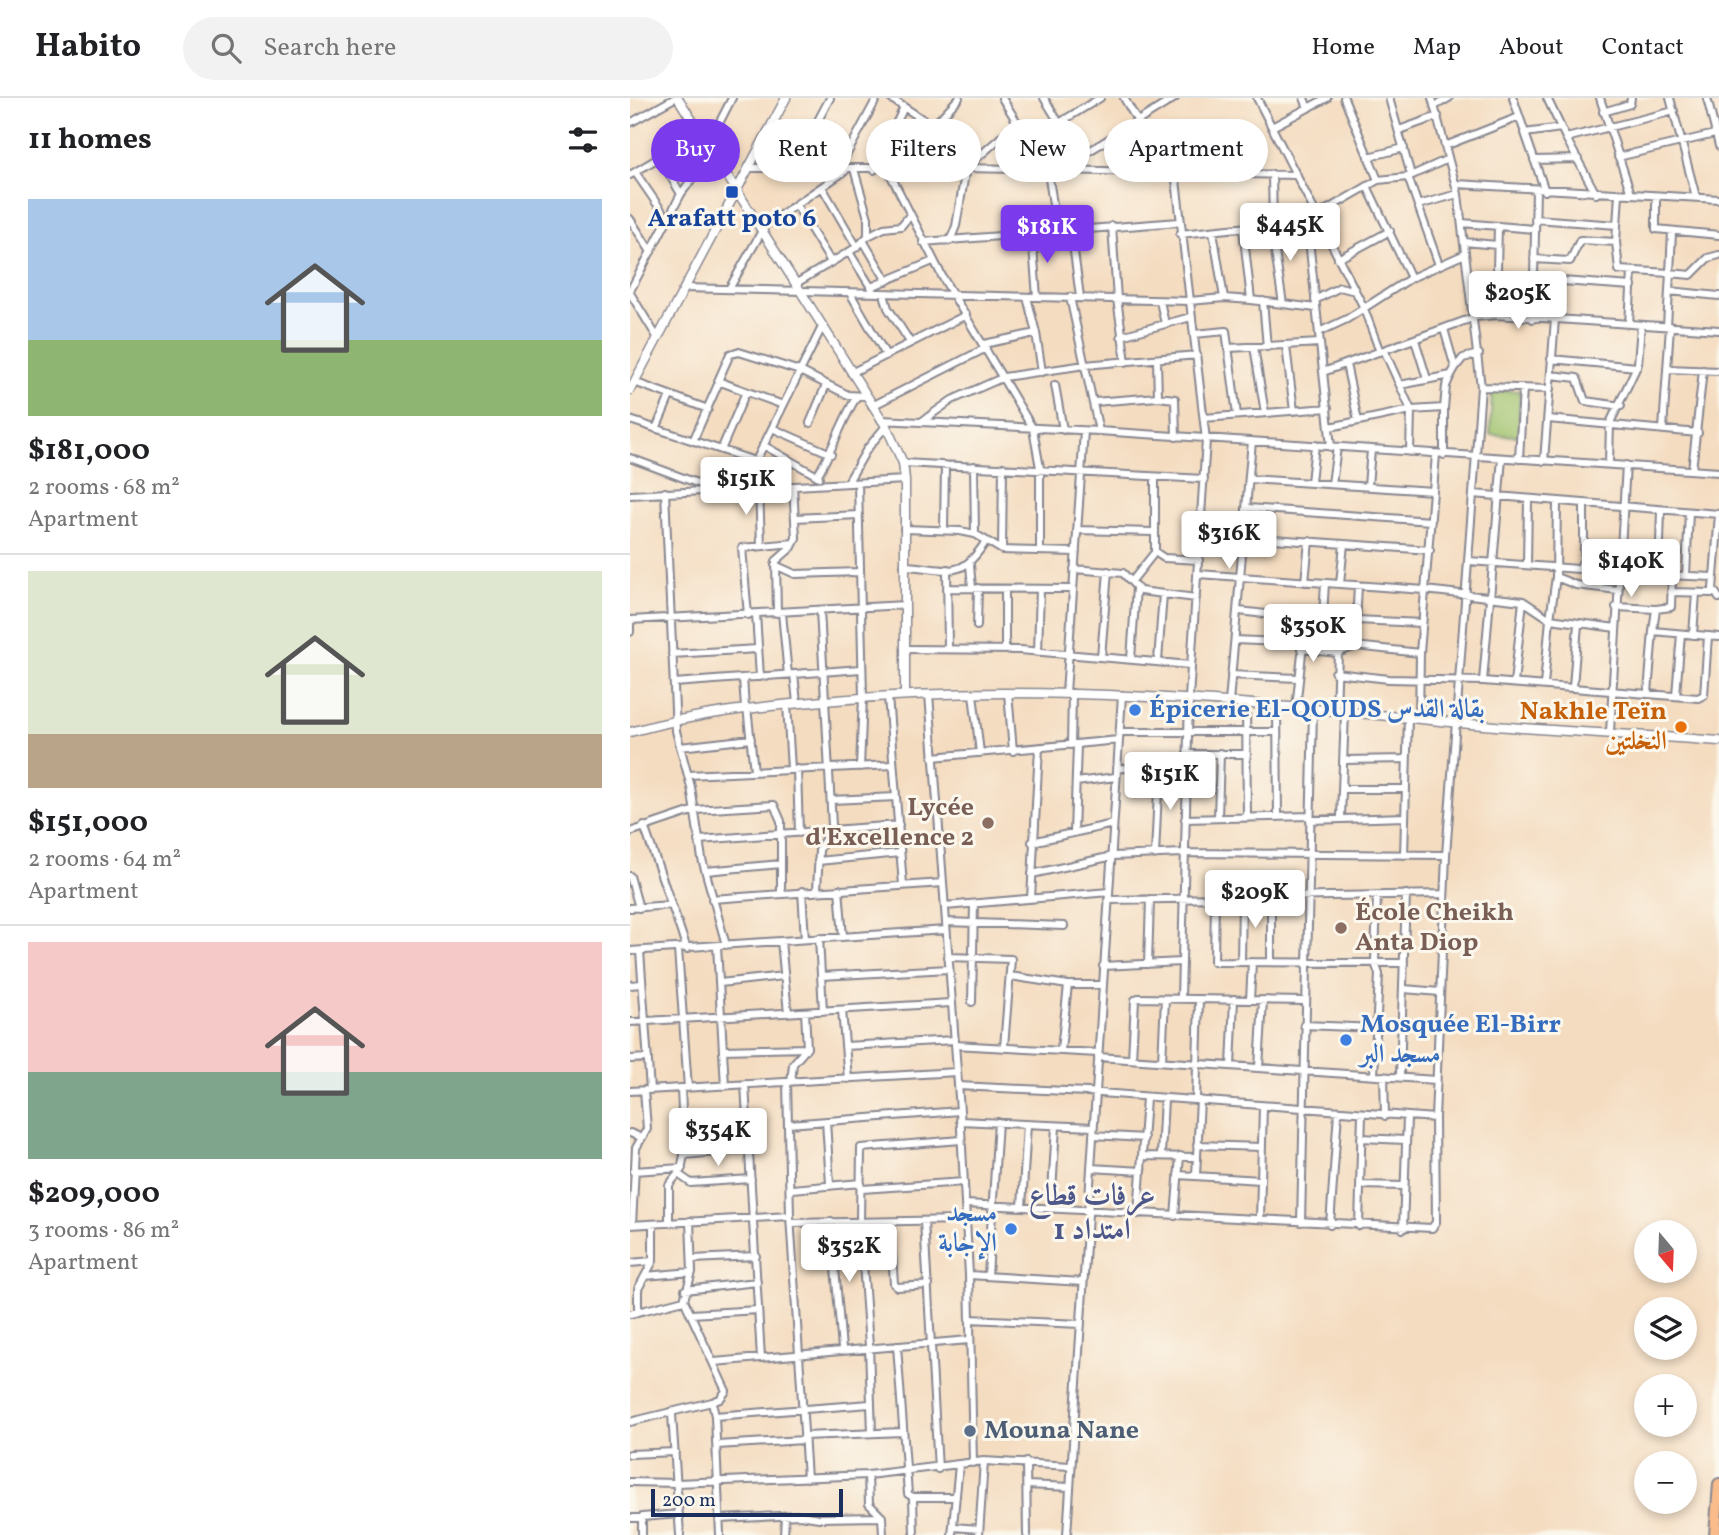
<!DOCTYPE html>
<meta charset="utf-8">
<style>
:root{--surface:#fff;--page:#f2f2f2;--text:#202124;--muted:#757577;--line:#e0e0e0;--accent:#7c3aed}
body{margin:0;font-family:Vollkorn,Amiri,serif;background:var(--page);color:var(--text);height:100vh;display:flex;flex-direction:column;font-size:26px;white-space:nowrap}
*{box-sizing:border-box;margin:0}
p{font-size:23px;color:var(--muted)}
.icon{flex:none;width:38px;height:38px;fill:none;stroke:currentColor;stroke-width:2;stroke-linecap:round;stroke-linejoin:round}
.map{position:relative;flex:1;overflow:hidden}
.sheet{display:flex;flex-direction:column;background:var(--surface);width:630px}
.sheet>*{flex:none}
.top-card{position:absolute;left:21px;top:21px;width:665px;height:63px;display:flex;gap:14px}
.needle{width:46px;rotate:161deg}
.tools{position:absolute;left:1004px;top:1122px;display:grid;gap:14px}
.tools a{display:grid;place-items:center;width:63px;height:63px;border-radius:50%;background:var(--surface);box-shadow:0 4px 10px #0003;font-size:35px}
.scale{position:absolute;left:21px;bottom:18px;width:192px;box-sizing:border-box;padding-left:7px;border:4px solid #1b2f5e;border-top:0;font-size:19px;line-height:24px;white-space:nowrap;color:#1b2f5e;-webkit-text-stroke:5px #fbf7ec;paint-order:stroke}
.price{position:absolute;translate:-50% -60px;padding:0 16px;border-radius:7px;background:#fff;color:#222;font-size:23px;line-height:46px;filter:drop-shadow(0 2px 4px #0008)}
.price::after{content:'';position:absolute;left:50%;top:42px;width:21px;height:16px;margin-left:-10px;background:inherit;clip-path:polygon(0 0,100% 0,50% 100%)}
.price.on{background:var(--accent);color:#fff}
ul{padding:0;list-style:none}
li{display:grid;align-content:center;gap:14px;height:371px;padding:0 28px}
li+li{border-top:2px solid var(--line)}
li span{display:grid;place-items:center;height:217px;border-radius:0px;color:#555}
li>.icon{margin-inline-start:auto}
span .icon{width:126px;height:126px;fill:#fffc;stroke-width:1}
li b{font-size:30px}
h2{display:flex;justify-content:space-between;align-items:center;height:84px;padding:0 28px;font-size:30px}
.pill{padding:0 24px;border-radius:32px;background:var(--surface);box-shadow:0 4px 10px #0003;font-size:24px;line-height:63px}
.pill.on{background:var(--accent);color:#fff}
header{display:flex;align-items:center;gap:42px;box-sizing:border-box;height:98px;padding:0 35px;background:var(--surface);border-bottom:2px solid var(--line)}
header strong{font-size:33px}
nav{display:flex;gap:38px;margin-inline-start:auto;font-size:24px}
.search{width:490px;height:63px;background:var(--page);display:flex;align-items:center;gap:18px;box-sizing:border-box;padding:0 24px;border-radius:38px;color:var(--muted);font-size:26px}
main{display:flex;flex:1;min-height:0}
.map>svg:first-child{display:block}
.green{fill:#9fc16a;stroke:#5d7864;stroke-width:2}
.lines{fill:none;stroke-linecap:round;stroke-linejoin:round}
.minor-casing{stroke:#88868f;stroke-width:10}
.tertiary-casing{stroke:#88868f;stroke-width:11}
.trunk-casing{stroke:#88868f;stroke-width:14}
.minor{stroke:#fff;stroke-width:6}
.tertiary{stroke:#fff;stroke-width:8}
.trunk{stroke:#f9bc8a;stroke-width:10}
.transit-dot{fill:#1a4fb4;stroke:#fbf7ec;stroke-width:2.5}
.shop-dot{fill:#3f7fe0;stroke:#fbf7ec;stroke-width:2.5}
.food-dot{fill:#e8710a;stroke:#fbf7ec;stroke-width:2.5}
.education-dot{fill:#8d6e63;stroke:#fbf7ec;stroke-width:2.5}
.service-dot{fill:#5c6f8a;stroke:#fbf7ec;stroke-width:2.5}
.labels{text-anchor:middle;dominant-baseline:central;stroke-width:6;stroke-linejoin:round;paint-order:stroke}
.transit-label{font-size:26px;font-weight:bold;fill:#164399;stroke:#fbf7ec}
.shop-label{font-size:26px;font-weight:bold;fill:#366cbe;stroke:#fbf7ec;text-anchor:start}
.food-label{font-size:26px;font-weight:bold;fill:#c56008;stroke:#fbf7ec;text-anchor:end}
.education-label{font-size:26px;font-weight:bold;fill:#785e54;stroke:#fbf7ec;text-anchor:end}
.service-label{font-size:26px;font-weight:bold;fill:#4e5e75;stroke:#fbf7ec;text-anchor:start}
.quarter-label{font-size:30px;font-weight:bold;fill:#4d5688;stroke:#fbf7ec}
</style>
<header>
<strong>Habito</strong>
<div class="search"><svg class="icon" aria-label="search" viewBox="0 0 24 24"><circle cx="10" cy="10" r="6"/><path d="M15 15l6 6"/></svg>Search here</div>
<nav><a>Home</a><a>Map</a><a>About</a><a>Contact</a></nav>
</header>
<main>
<section class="sheet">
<h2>11 homes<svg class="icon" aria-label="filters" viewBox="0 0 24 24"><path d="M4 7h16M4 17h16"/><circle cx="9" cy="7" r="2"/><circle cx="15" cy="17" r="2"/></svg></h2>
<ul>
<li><span style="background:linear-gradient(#a9c7e8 65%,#8fb573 0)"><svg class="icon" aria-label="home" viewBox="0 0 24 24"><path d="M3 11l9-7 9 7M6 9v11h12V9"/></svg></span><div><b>$181,000</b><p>2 rooms · 68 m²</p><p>Apartment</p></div></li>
<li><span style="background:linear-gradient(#dfe7d0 75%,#b9a48a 0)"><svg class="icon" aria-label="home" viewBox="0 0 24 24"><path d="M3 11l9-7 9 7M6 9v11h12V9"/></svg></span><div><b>$151,000</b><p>2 rooms · 64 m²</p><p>Apartment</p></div></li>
<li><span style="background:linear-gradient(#f6c9c9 60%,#7fa58c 0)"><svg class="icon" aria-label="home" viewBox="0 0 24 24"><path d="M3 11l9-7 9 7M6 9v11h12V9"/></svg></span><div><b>$209,000</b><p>3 rooms · 86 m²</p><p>Apartment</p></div></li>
</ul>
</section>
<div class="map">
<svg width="1089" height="1437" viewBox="0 0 1089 1437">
<rect width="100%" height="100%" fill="#fbf7ec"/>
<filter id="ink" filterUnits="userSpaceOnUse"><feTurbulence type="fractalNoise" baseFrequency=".0143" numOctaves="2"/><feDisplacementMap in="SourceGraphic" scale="14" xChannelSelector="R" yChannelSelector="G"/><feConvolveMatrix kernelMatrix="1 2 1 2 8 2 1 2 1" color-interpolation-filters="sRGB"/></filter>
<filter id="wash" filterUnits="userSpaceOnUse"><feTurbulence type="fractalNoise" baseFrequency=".00686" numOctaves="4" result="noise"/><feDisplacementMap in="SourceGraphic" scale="28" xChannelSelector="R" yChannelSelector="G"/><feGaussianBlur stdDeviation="1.57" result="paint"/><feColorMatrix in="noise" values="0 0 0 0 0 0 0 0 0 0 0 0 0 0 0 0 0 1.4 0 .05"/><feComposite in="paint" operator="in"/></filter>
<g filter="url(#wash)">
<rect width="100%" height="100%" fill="#f4dcc0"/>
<path class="green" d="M 862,292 L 890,293 L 889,338 L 860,337 Z"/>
</g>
<g filter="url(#ink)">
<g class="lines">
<g class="minor-casing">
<path id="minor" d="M 260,0 L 303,28
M 372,0 L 418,74 L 427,132
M 414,0 L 450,59
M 494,0 L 508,24
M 627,0 L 733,208 L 750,254
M 674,0 L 678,10
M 714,0 L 748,82
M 759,0 L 781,77
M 883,0 L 915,93
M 917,0 L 936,40
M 970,0 L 1001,96
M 1040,0 L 1066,99
M 1077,0 L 1089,48
M 805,8 L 819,0
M 973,14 L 1000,6 L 1001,0
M 144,24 L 213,64
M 0,25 L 45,0
M 429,25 L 470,0
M 504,26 L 531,73
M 642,29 L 697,0
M 769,32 L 808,18
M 895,35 L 931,30
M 177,43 L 200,0
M 78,47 L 102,0
M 815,48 L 889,19
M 29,59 L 51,96
M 738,59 L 774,50
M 988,59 L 1089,35
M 904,62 L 948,61
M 117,70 L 336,70 L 667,77
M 209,71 L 247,0
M 282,71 L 303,28 L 329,0
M 244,72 L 274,9
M 258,72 L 313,180 L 403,331 L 410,370 L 410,453
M 427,73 L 545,0
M 545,73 L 576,342 L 559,600 L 551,900
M 5,74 L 38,122
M 642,76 L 643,128
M 0,77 L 70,35
M 778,79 L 809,167
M 827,86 L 1089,101
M 192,89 L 227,149
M 738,90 L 781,180
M 966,96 L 936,40 L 1044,13
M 989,96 L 986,144 L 989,172 L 1040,175 L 1042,134
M 1026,98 L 1026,131 L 1089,137
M 166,107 L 201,164
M 788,107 L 828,96
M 0,121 L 21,154
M 905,121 L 987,127
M 677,123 L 701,349
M 832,125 L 905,131
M 482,128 L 487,201 L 496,264
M 641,128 L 653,206
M 130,131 L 215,73
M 441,131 L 450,199
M 583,133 L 594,200
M 402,136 L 407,199
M 550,136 L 677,123 L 748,82 L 778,79 L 818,61
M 238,138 L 254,130 L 271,128 L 280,117
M 320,143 L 326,128 L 336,70 L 387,25
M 234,144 L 257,183
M 293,144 L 549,124
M 834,144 L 867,147
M 219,154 L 242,191
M 708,161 L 760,133
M 904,161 L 940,163 L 950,142 L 986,144
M 904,181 L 1002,188
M 165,186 L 227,149 L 238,138 L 238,120 L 224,71
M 241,189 L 303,163
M 54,190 L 559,203 L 594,200 L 621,202 L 613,131
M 99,191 L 132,133
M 0,193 L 51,96 L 82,53
M 1039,193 L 1089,198
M 0,195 L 27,239
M 220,195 L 256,257
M 254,196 L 258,210 L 280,244
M 440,199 L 469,333
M 621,202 L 686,210
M 685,202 L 710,189 L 725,193
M 530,203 L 535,226
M 633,203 L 637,249
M 866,217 L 868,128
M 903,221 L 906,92
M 999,226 L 1002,174
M 1037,228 L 1040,175 L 1061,177 L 1078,160 L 1089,157
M 689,234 L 717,221 L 781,180 L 835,156
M 406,235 L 412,274
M 564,236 L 596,233 L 607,317
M 491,238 L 561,219
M 785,242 L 797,281
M 354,246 L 406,235 L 397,199
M 656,248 L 664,313
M 624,249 L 635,315
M 599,250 L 690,245
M 754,252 L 781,312 L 780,354
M 921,261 L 1007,269
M 716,266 L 728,323
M 825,270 L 833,260 L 849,256
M 1037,271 L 1089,273
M 693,274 L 845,219 L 866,217 L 1089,232
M 221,275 L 336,217
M 921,277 L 947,280 L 955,303 L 991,308
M 4,284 L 78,311
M 425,287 L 433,332
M 770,287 L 821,277 L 825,270 L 814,231
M 851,289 L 920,291
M 528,299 L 545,301 L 546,339
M 464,304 L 528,299 L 527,262
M 153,307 L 88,283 L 100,256 L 109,254 L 170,273 L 218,297 L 236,298
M 242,308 L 356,250
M 814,310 L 816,288 L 821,277
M 574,320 L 698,310
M 918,321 L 1068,335
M 0,322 L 125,363
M 251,322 L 469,333 L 1089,374
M 291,324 L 322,302 L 374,279 L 455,267 L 567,257
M 180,325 L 196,287
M 700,329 L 781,312 L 814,310 L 814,357
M 142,330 L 201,356
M 26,331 L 40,298
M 1033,331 L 1040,228
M 63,343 L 89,284
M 133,347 L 189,379
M 91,352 L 116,294
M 0,360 L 83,391
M 889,361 L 893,290
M 914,363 L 925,221
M 273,365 L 574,381
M 979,366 L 980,325 L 1008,266 L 1011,227
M 344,368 L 345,436
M 1062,372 L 1073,272
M 187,378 C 203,352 211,324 227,298
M 525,379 L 525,454 L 534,460 L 569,462
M 619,381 L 803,393
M 218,384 L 237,351 L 256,328
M 681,384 L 685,347
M 228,385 L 233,599 L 230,669
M 702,386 L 707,349
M 738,388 L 741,352
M 129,389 L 131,448
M 112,391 L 192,229
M 35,394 L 46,633 L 61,689 L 72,761 L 96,847
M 843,396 L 1089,416
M 0,397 L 275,382
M 618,410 L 801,423
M 1089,416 L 1083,491 L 1089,500
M 165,420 L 229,417
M 274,431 L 330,433 L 345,436 L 372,452 L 446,454
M 314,431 L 315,367
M 447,432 L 523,434
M 615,439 L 800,452
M 372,452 L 373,369
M 839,463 L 949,471 L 954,461 L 954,406
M 145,467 L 165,476 L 230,474
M 340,467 L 342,490
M 897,467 L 898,401
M 274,468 C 319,470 330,484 356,443
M 317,471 L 318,551
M 444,471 L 493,475 L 510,493 L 566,500
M 989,475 L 1083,479
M 568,476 L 795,492 L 893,503 L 920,521 L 926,479 L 927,404
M 1029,477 L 1031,412
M 1056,477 L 1059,414
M 926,479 L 946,487 L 988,492
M 502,483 L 525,454
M 675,484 L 679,443
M 710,486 L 714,446
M 728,487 L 725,548 L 790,555
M 317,490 L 442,491
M 1041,494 L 1083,495
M 986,509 L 1026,511 L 1023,533
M 1026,511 L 1041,509 L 1042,477
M 609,513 L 689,522 L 693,518 L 695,485
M 147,515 L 146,463 L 162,449 L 166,440 L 163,388
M 152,515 L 158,577
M 126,516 L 130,579
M 118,517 L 112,450 L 164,445
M 726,522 L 792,525
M 347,528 L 348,490
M 0,534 L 0,522 L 275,507
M 1063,537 L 1066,495
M 605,542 L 672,545
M 276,551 L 390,552 L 560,567
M 671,551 L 708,555 L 725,548
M 375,552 L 375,491
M 408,554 L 410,491
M 42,556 L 128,551
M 471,559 L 478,473
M 501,561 L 506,490
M 528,563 L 533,496
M 705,575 L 759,581 L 853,583 L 1068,600 L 1074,597 L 1078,538
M 164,576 L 167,605
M 601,577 L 668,580
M 113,580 L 115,610
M 853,583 L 872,360
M 44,585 L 231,571
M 884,585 L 893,503
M 914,587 L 920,521 L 986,530
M 943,589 L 948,526
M 378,595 L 383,653
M 436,595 L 454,333
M 1018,595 L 1023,533 L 1089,539
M 299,596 L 330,1013 L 339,1177 L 343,1365
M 343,596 L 350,655
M 1046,597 L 1051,536
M 258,598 L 273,787
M 599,604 L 622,343
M 157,606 L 161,671
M 616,606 L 617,720
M 117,609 L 124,673
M 647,609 L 648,719
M 666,610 L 676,519
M 706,613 L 708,555
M 789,621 L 790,555 L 806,356
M 489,634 L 647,634
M 980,634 L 996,367
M 441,647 L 442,595
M 50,649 L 121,641
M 557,656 L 617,656
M 303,659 L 489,642
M 715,662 L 775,661
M 487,670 L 557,671
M 167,671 L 169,735
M 58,677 L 263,667
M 446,684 L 486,679
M 713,691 L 775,691
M 201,702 L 266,699
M 711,719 L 715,614
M 588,720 L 590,655
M 555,721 L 680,718
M 680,722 L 775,719
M 14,728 L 57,851
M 0,734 L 65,712 L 144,707 L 151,723 L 151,795
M 444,735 L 447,647
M 69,742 L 269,727
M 402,744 L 483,726
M 525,757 L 529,671
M 774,757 L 778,620
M 188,763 L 270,755
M 76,773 L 151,766
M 402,776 L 483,758 L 553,755 L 816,757 L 851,289 L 828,96 L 802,0
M 0,778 L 9,810
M 209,791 L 213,839
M 187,792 L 189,752 L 202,728 L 190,512
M 172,793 L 175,841
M 585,800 L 584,864 L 774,865
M 82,801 L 313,785
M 401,801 L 409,650
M 478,802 L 814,796
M 315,808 L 479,794
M 0,810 L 41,807
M 316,824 L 434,828
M 189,840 L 193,913
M 151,843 L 158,915
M 87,848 L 95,988
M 48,851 L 58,990
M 0,853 L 316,832
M 10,853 L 20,992
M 318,859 L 381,861 L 374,949
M 611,864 L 612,800
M 641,864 L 641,799
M 518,866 L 520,801
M 473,868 L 551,864
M 191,878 L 319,871
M 380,878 L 438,887 L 473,887
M 90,885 L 154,878
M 0,887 L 11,886
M 774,891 L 810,894
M 620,902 L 622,864
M 342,904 L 344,806
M 212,912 L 218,981
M 0,924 L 321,905
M 674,927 L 746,930
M 325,947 L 468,955
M 215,948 L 325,942
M 93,952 L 177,950
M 431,952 L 438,887
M 468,959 L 806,982
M 0,961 L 18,960
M 502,961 L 505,902 L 508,900 L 675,903
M 532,963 L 535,901
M 601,968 L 604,901
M 629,970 L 633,902
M 744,977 L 749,876 L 745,865 L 747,797
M 754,978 L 755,1018
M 770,978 L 776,796
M 157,984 L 160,1118 L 177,1380
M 161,984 L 163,966 L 177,950 L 175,914
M 115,986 L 131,1260
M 328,988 L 457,994 L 805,1020
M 0,993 L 327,974
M 566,1002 L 569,901
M 196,1023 L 200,1086
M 330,1023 L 463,1029
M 158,1026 L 330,1013
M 53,1028 L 116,1024
M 0,1035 L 10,1039
M 463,1037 L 514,1040
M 731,1040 L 775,1042
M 567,1047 L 632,1049
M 54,1057 L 118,1051
M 531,1057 L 534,1001
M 513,1058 L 566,1059
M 461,1070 L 512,1073
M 3,1073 L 52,1070
M 48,1076 L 61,1085 L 121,1081
M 548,1077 L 631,1082
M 566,1077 L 570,1002
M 730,1087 L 774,1088
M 162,1091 L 231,1085
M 232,1091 L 334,1084
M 335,1106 L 802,1130 L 806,1124 L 805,1020 L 816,757
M 392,1109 L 397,1026
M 421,1111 L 426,1028
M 508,1116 L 516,1000
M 545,1118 L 550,1058
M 630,1121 L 633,1008
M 201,1123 L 212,1251
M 294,1123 L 308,1371
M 260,1124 L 264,1186 L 267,1189 L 299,1187
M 671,1124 L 683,612
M 39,1125 L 39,1087 L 51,1072 L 54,1057 L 51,990
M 161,1125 L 335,1122
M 0,1127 L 160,1118
M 2,1127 L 6,1050 L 17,1031 L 14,992
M 700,1127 L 708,1014
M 729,1128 L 732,1015
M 773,1131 L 777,1019
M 63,1161 L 126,1158
M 0,1165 L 23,1163
M 339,1177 L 453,1184
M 15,1178 L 62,1174
M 358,1178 L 368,1024
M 55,1192 L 127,1184
M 8,1214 L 8,1191 L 23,1163 L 23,1126
M 0,1216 L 54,1202
M 61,1216 L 128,1212
M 339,1221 L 451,1226
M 267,1248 L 278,1396 L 283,1399 L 284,1437
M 84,1264 L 339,1242
M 82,1304 L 85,1318 L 90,1437
M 42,1316 L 50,1437
M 85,1318 L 240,1306
M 0,1324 L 82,1304 L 90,1301 L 96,1293 L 54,1202 L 62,1174 L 60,1123
M 242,1335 L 239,1248 L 230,1124 L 231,1050 L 331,1042
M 174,1338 L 273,1334
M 87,1347 L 174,1342
M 0,1356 L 45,1354
M 396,1364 L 397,1437
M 238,1377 L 239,1406 L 252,1419 L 253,1437
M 0,1384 L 47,1385 L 238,1377 L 354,1363 L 441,1368
M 397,1387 L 440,1389
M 283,1399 L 326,1399
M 0,1420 L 11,1420
M 90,1421 L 170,1417 L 189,1420 L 252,1419
M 323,1429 L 349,1431
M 12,1437 L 12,1419 L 49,1416
M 154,1437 L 155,1418
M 322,1437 L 329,1367
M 349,1437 L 354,1363
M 437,1437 L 492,597"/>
</g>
<g class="tertiary-casing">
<path id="tertiary" d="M 48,0 L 256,328 L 273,365 L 275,382 L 275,596
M 0,292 L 156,0
M 0,634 C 71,614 133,608 206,602 C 411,584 616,604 820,624 C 909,633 1000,636 1089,643"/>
</g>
<g class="trunk-casing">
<path id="trunk" d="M 1085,1437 L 1089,1386"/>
</g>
<use href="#minor" class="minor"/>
<use href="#tertiary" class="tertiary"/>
<use href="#trunk" class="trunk"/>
</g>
</g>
<rect class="transit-dot" x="95" y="87" width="14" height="14" rx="3.5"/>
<g class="shop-dot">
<circle cx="505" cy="612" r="7"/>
<circle cx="716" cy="942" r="7"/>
<circle cx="381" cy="1131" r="7"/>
</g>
<circle class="food-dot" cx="1051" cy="629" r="7"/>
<g class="education-dot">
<circle cx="358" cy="725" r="7"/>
<circle cx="711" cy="830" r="7"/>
</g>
<circle class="service-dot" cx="340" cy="1333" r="7"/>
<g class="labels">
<g class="transit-label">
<text x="102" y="121">Arafatt poto 6</text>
</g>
<g class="shop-label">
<text x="519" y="612">Épicerie El-QOUDS بقالة القدس</text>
<text x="730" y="927">Mosquée El-Birr<tspan x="730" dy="30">مسجد البر</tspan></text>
<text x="367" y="1116" text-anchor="end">مسجد<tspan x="367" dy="30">الإجابة</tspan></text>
</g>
<g class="food-label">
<text x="1037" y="614">Nakhle Teïn<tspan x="1037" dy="30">النخلتين</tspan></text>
</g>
<g class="education-label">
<text x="344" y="710">Lycée<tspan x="344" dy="30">d'Excellence 2</tspan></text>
<text x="725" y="815" text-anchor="start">École Cheikh<tspan x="725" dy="30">Anta Diop</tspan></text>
</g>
<g class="service-label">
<text x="354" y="1333">Mouna Nane</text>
</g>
<g class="quarter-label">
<text x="462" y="1099">عرفات قطاع<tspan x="462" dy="34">1 امتداد</tspan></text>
</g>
</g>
</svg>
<div class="tools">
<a><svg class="needle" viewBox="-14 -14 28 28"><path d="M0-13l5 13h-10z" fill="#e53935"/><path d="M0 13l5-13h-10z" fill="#757577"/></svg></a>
<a><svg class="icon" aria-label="layers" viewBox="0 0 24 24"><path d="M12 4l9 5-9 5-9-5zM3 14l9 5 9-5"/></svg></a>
<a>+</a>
<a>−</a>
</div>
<div class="scale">200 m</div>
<b class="price" style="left:660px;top:165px">$445K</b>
<b class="price on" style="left:417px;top:167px">$181K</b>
<b class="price" style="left:888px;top:233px">$205K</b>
<b class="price" style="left:116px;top:419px">$151K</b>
<b class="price" style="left:599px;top:473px">$316K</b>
<b class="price" style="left:1001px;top:501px">$140K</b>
<b class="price" style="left:683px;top:566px">$350K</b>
<b class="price" style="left:540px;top:714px">$151K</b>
<b class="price" style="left:625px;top:832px">$209K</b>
<b class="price" style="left:88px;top:1070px">$354K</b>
<b class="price" style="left:219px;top:1186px">$352K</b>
<div class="top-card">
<a class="pill on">Buy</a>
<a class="pill">Rent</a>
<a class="pill">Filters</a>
<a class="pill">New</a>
<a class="pill">Apartment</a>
</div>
</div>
</main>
